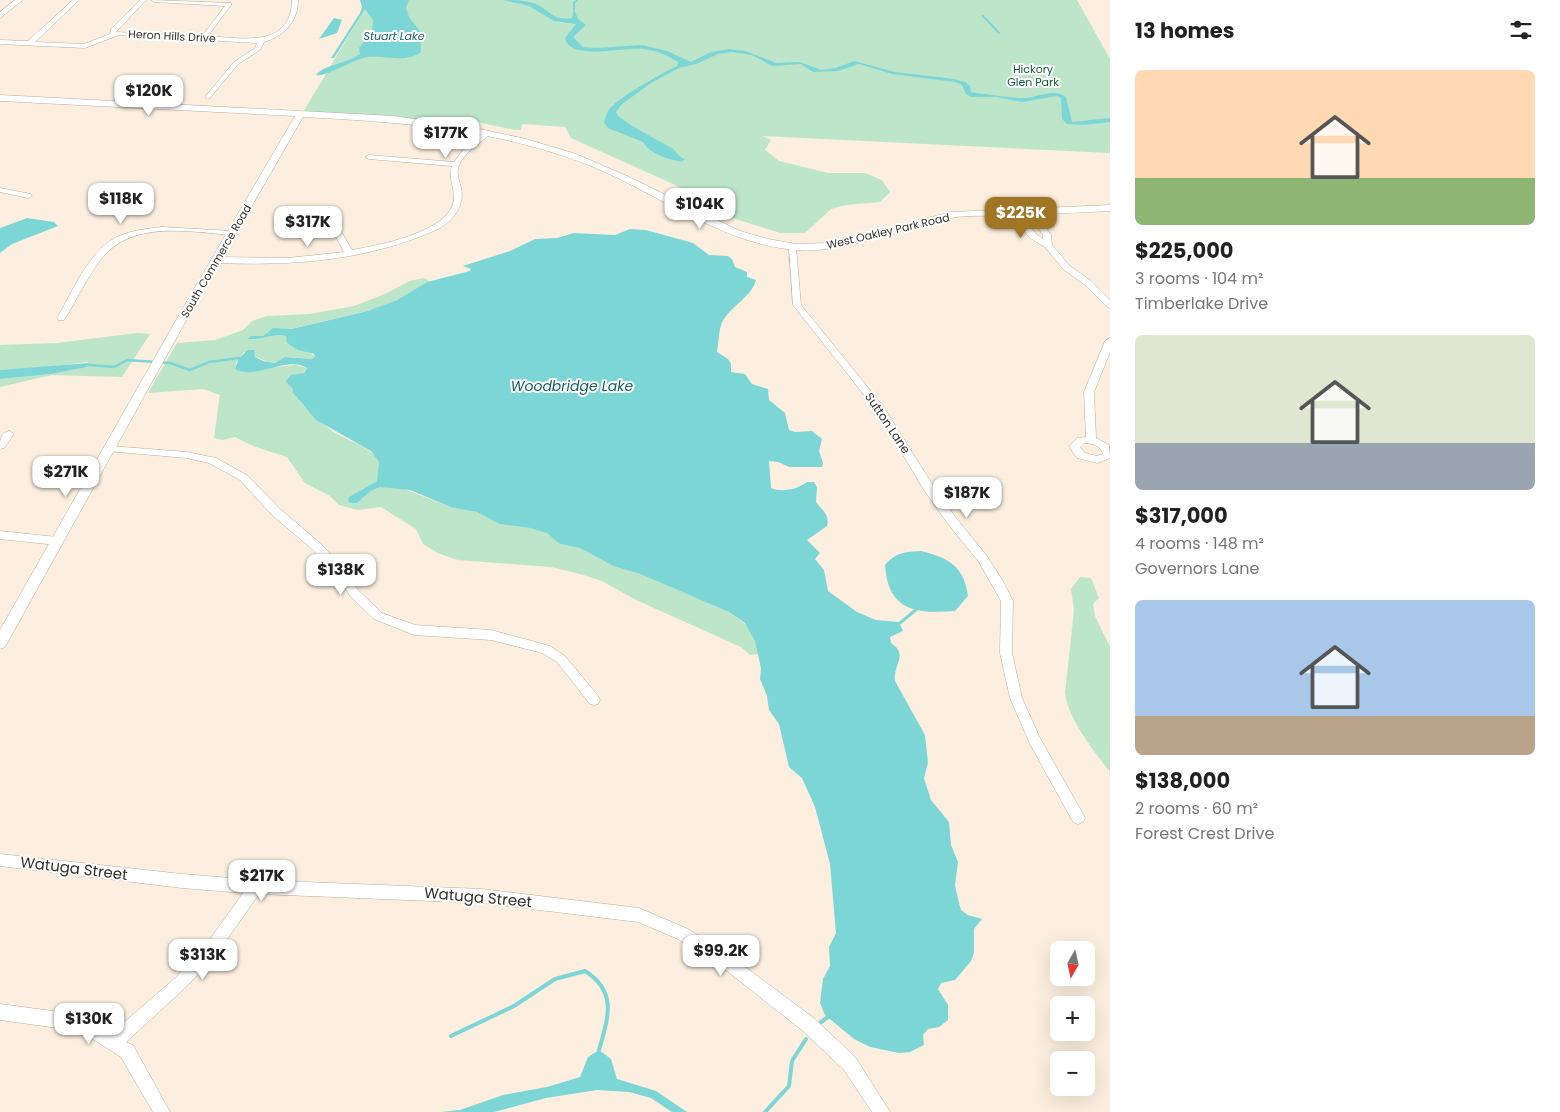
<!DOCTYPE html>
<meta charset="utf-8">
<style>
:root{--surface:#fff;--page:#f6f6f6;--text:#222;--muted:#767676;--accent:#a07625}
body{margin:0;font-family:Poppins,sans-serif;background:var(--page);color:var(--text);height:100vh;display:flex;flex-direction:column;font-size:19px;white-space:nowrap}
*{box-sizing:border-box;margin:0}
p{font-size:16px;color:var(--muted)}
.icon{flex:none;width:28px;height:28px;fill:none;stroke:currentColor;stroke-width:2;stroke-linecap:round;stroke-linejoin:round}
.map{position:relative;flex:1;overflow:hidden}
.side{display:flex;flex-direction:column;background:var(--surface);width:450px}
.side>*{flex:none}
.needle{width:32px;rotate:189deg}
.tools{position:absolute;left:1050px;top:941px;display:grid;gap:10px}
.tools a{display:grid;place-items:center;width:45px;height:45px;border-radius:8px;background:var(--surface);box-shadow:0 5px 20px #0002;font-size:25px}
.price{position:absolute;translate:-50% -42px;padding:0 11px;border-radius:10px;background:#fff;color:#222;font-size:16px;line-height:32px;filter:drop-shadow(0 1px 2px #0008)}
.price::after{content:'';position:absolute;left:50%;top:30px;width:15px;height:11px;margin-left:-8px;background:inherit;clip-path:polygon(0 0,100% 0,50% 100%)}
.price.selected{background:var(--accent);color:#fff}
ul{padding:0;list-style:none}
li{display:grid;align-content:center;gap:10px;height:265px;padding:0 25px}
li span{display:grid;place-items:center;height:155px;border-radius:8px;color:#555}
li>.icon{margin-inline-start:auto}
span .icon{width:90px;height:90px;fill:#fffc;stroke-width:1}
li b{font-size:21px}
h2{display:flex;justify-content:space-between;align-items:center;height:60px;padding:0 25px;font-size:21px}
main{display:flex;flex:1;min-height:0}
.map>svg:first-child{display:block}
.green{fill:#bce5ca}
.water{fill:#7dd6d6}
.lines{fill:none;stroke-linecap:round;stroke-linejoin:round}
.stream-far3{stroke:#7dd6d6;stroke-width:2}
.stream-far2{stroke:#7dd6d6;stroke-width:2.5}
.stream-far1{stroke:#7dd6d6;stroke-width:3}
.stream{stroke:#7dd6d6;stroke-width:4}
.minor-casing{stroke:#b8ac9d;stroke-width:1}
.tertiary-casing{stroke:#b8ac9d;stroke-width:1}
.minor{fill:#fff;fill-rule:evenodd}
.tertiary{fill:#fff;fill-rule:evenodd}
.labels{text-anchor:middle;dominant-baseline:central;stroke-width:4;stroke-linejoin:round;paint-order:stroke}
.far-street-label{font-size:11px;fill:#342f29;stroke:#fff}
.far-water-label{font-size:11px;font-style:italic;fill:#135e5f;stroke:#fff}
.far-park-label{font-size:11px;fill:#0f5934;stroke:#fff}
.street-label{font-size:12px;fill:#342f29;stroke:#fff}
.water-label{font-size:14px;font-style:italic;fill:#135e5f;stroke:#fff}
.near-street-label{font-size:15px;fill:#342f29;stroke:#fff}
</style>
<main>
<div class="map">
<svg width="1110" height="1112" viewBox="0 0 1110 1112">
<rect width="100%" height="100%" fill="#fcefdf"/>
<path class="green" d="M 370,0 L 1077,0 L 1110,59 L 1110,153 L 762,136 L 771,140 L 765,150 L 779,161 L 828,173 L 865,173 L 882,180 L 890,192 L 880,202 L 846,205 L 831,209 L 805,233 L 780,233 L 733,218 L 702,197 L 571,138 L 565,127 L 522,124 L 521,130 L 515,130 L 477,122 L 302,114 Z
M 424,278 L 429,281 L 397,300 L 376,309 L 290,329 L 269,331 L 263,336 L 251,336 L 247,339 C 261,341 273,333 286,336 L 288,343 L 315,356 L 312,359 L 288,357 L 278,363 L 269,362 L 244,352 L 236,363 L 239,371 L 295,365 L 307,368 L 303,373 L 288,377 L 285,381 L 293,389 L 293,393 C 304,408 317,420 332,431 C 347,441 371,446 379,462 L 377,481 L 356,493 L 357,503 L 371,491 L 380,487 L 399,487 L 453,508 L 477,512 L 499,524 L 530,528 L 548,533 L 560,544 L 580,548 L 613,566 L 640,574 L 729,612 L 749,627 L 754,636 L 759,654 L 750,655 L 741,647 L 636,600 L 602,581 L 580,574 L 551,567 L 458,560 L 440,554 L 423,544 L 416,529 L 381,507 L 358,510 L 339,505 L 330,496 L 305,483 L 287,457 L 253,446 L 235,437 L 223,440 L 214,438 L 220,395 L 203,389 L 148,393 L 177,343 L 215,340 L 243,330 L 252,321 L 267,316 L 310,314 L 354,306 L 387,293 L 410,281 Z
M 138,333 L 150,334 L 122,377 L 52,375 L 0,387 L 0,379 L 51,374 L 87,367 L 88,362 L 40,368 L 0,370 L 0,345 L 57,343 Z
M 1080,577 L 1091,578 L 1099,598 L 1093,604 L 1095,616 L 1110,647 L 1110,772 C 1094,751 1068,719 1065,693 L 1074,610 L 1071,589 Z"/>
<path class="water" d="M 360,0 L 409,0 L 406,8 L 409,17 L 420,31 L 421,52 C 404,65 382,53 363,58 C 352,61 323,78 316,75 C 325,64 347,64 360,54 L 359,48 L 372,31 L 373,20 L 365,9 L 334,58 L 331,58 L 360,13 L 362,7 Z
M 503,0 C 515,0 533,0 543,8 C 554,16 556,20 572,18 L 574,9 L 578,19 L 586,25 L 573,37 L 583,47 L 596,48 L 642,45 L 667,51 L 691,62 L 711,52 L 729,49 L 745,51 L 776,63 L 800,62 L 821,70 L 836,68 L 854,61 L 895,72 L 954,79 L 965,82 L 970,86 L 971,92 C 974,93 1021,99 1025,98 C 1040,97 1053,88 1066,97 L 1072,122 L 1110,118 L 1110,122 L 1083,125 L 1067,124 L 1062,119 L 1061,98 L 1057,96 L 1022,102 L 997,97 L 971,97 L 966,94 L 962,85 L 955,82 L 892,74 L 859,64 L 838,71 L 813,72 L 801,64 L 772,66 L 752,55 L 732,52 L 718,54 L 696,64 L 679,68 L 651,83 L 621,105 L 616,112 L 618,116 C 634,128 652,137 670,147 C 676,150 678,157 685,159 L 682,162 C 668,159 651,155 643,142 L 608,128 L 604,123 C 605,119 606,115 608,111 C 615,99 662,73 677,66 L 678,62 C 667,55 655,50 642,49 C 624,47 569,61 565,38 L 576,24 L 554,21 L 529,6 Z
M 334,18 L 342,20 L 337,33 L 319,39 Z
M 27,218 L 54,222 L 58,226 L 12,244 L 0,253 L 0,228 Z
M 630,229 L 646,230 L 693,243 L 709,255 L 728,256 L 732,259 L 735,267 L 747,272 L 747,277 L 756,280 C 751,297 734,304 724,319 C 718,328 719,342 717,352 L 728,359 L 731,364 L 731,372 L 745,374 L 752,384 L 768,389 L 769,400 L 785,413 L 789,430 L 795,432 L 812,431 L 822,439 L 819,451 L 823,463 L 822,467 L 789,467 L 778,462 L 769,461 L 771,488 C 782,493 798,489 807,482 L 814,482 L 817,487 L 816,502 C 822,510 830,515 827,526 L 807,540 L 820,553 L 815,559 L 824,570 L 828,591 L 857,612 L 876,620 L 899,622 L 903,631 L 890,637 L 891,643 C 909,655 893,664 895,681 L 925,735 L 928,763 L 924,778 L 931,800 L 949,822 L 951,845 L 958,862 L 955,885 L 959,903 L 961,910 L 968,915 L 982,919 L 974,929 L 974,953 L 971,961 L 955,980 L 941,983 L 938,989 L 948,1005 L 948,1020 L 939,1027 L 928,1029 L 923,1035 L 924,1045 L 910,1052 L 899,1053 L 870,1047 L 854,1039 L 825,1015 L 820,1003 L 823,979 L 830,966 L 829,947 L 836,933 L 830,864 L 815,807 L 802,778 L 789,767 L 779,724 L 769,710 L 767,696 L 760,679 L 761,668 L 755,641 L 745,623 L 729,612 L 640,574 L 613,566 L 580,548 L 560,544 L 547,533 L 530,528 L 499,524 L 477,512 L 453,508 L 410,490 L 380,487 L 371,491 L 357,503 L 351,503 L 348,501 L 349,497 L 377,481 L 379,462 L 371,451 L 316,420 L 293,393 L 293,389 L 285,381 L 291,375 L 304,373 L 307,368 C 286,355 256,381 235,369 L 239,358 L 248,350 L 254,350 L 255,357 L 263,361 L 275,363 L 285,357 L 312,359 L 315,356 L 314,354 L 298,350 L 287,343 L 286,336 C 273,333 261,341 247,339 L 251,336 L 263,336 L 273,328 L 291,329 L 368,311 L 397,300 L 427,282 L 470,271 L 471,269 L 463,266 L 510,251 L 535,239 L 557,238 L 574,233 L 615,235 Z
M 89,363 L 87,367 L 51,374 L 0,379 L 0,370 Z
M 921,551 C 949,558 964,566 968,596 L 955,611 C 916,614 888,611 885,565 C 896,552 905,552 921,551 Z
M 599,1050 L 611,1059 L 617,1079 L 656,1091 L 687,1112 L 672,1112 L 651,1098 L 629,1092 L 597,1090 L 546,1098 L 494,1112 L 441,1112 L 460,1110 L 503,1095 L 547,1087 L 580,1077 L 588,1057 Z"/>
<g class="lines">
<path class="stream-far3" d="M 574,9 L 574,3 L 577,0
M 983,16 L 999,33"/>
<path class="stream-far2" d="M 89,365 L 114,367 L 127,360 L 170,363 L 190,370 L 209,362 L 239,358"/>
<path class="stream-far1" d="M 900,623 L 918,608"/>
<path class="stream" d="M 821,1022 L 828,1017
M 451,1036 L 514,1006 L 555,979 L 585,971 C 618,992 608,1018 599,1050
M 765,1112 L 789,1086 L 792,1061 L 806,1039"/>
<g class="minor-casing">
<path id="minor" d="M 73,0 L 79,0 L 35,42 L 84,44 L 110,34 L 111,29 L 140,0 L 146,0 L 116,32 L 202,36 L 225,6 L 154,2 L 151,0 L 231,3 L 231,5 L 208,36 C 241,38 291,49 292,0 L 298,0 C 298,22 284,36 264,42 L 260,50 L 238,64 L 210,98 L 208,99 L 205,97 L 234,62 L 255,48 L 257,43 L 119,35 L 85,48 L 0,44 L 0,40 L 28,41 Z
M 483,132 L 490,134 C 480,144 465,152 459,165 C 456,173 459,180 461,188 C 465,206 453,221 438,229 C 368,261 292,266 216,263 L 212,260 L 216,257 L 288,258 L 344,252 L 327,221 L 331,219 L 335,221 L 352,250 C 379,245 444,233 453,204 C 457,191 447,178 452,166 L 369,159 L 365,157 L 369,155 L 454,162 L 463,150 Z
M 0,188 L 31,194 L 32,196 L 28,198 L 0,192 Z
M 1010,209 L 1016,209 L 1036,234 L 1043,239 L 1043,235 L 1026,211 L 1033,209 L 1051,235 L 1052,245 L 1069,265 L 1091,281 L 1110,300 L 1110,308 L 1107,307 L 1085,285 L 1063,269 L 1045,247 L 1030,238 L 1010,213 Z
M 162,227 L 232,231 L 236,233 L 232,235 C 189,232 133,220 102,258 C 87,277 77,300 64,320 L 58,320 L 57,318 C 72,293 85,259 110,241 C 125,231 144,229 162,227 Z
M 789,246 L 795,246 L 796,248 L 801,305 L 883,406 L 932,484 L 956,518 L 987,556 L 1004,583 L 1013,601 L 1012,653 L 1022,698 L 1040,738 L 1083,814 L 1085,818 L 1083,822 L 1078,824 L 1073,822 L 1030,744 L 1010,698 L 1000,653 L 1001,601 L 979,562 L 948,524 L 924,490 L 876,410 L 793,305 Z
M 1110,338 L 1110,352 L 1094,392 L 1096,438 L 1109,445 L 1110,458 L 1098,463 L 1077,458 L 1069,446 L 1077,438 L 1086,437 L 1084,392 L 1105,341 ZM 1084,443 C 1092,443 1100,445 1103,454 L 1097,456 L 1085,453 L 1080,447 Z
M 9,431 L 14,434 L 4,448 L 0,449 C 0,441 0,433 9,431 Z
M 110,446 L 187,452 L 216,458 L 248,476 L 280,509 L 320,543 L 347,572 L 358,590 L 382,613 L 415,625 L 491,630 L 550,646 L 565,656 L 598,696 L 600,700 L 598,704 L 594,705 L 590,704 L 557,662 L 542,653 L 491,640 L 414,635 L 374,619 L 350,596 L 339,578 L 312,549 L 272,515 L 240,480 L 209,463 L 187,458 L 106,451 L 105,449 Z
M 0,531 L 57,537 L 63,541 L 57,545 L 0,539 Z
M 0,854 L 182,874 L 255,880 L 482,889 L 639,908 L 688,929 L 737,961 L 815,1019 L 856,1058 L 890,1112 L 872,1112 L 844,1070 L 803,1031 L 727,971 L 678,939 L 638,922 L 482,903 L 259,894 L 213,959 L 185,988 L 126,1042 L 133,1045 L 170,1112 L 153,1112 L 121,1057 L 80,1031 L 0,1020 L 0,1004 L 82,1015 L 112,1033 L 175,978 L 203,949 L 243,893 L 182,888 L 0,866 Z"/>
</g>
<g class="tertiary-casing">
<path id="tertiary" d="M 15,0 L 23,0 L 0,18 L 0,12 Z
M 0,95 L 393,116 L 470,127 L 526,139 L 576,154 L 627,176 L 740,231 L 768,239 L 796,244 L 827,243 L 952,212 L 1110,205 L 1110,211 C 1074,213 1037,214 1001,216 C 985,216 967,215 951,218 C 901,227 846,254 795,250 C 720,243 659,194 591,166 C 498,129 402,122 303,117 L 193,308 L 5,647 L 0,649 L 0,630 L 183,308 L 295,116 L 0,101 Z"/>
</g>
<use href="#minor" class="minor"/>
<use href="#tertiary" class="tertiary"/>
</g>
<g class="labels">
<g class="far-street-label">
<text transform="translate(172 36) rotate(3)">Heron Hills Drive</text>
<text transform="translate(888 231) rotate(-13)">West Oakley Park Road</text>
<text transform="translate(216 261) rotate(-60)">South Commerce Road</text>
</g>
<g class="far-water-label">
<text x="394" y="36">Stuart Lake</text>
</g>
<g class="far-park-label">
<text x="1033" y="69">Hickory<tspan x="1033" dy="13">Glen Park</tspan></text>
</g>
<g class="street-label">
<text transform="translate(888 423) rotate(56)">Sutton Lane</text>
</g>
<g class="water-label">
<text x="572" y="386">Woodbridge Lake</text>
</g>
<g class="near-street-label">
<text transform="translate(74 868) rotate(7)">Watuga Street</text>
<text transform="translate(478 897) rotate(5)">Watuga Street</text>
</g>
</g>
</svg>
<div class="tools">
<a><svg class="needle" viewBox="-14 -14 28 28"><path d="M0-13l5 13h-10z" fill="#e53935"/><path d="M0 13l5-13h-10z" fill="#767676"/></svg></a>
<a>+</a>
<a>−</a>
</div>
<b class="price" style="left:149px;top:117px">$120K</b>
<b class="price" style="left:446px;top:159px">$177K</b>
<b class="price" style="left:121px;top:225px">$118K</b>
<b class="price" style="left:700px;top:230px">$104K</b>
<b class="price selected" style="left:1021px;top:239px">$225K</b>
<b class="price" style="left:308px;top:248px">$317K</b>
<b class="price" style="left:66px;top:498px">$271K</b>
<b class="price" style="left:967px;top:519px">$187K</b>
<b class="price" style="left:341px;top:596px">$138K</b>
<b class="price" style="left:262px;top:902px">$217K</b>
<b class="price" style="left:721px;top:977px">$99.2K</b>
<b class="price" style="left:203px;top:981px">$313K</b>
<b class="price" style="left:89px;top:1045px">$130K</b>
</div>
<section class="side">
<h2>13 homes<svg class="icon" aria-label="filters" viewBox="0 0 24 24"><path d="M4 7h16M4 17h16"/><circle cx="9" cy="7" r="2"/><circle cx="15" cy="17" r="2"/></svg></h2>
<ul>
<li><span style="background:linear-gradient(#ffd9b3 70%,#8fb573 0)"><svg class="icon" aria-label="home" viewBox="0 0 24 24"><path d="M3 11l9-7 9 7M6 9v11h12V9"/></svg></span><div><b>$225,000</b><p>3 rooms · 104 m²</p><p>Timberlake Drive</p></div></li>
<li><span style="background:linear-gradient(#dfe7d0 70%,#9aa5b1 0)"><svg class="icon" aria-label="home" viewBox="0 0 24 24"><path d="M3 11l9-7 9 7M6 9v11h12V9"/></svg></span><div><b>$317,000</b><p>4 rooms · 148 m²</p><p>Governors Lane</p></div></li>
<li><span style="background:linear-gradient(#a9c7e8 75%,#b9a48a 0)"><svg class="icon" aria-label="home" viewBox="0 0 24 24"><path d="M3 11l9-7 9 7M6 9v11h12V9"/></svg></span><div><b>$138,000</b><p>2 rooms · 60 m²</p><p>Forest Crest Drive</p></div></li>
</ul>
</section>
</main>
